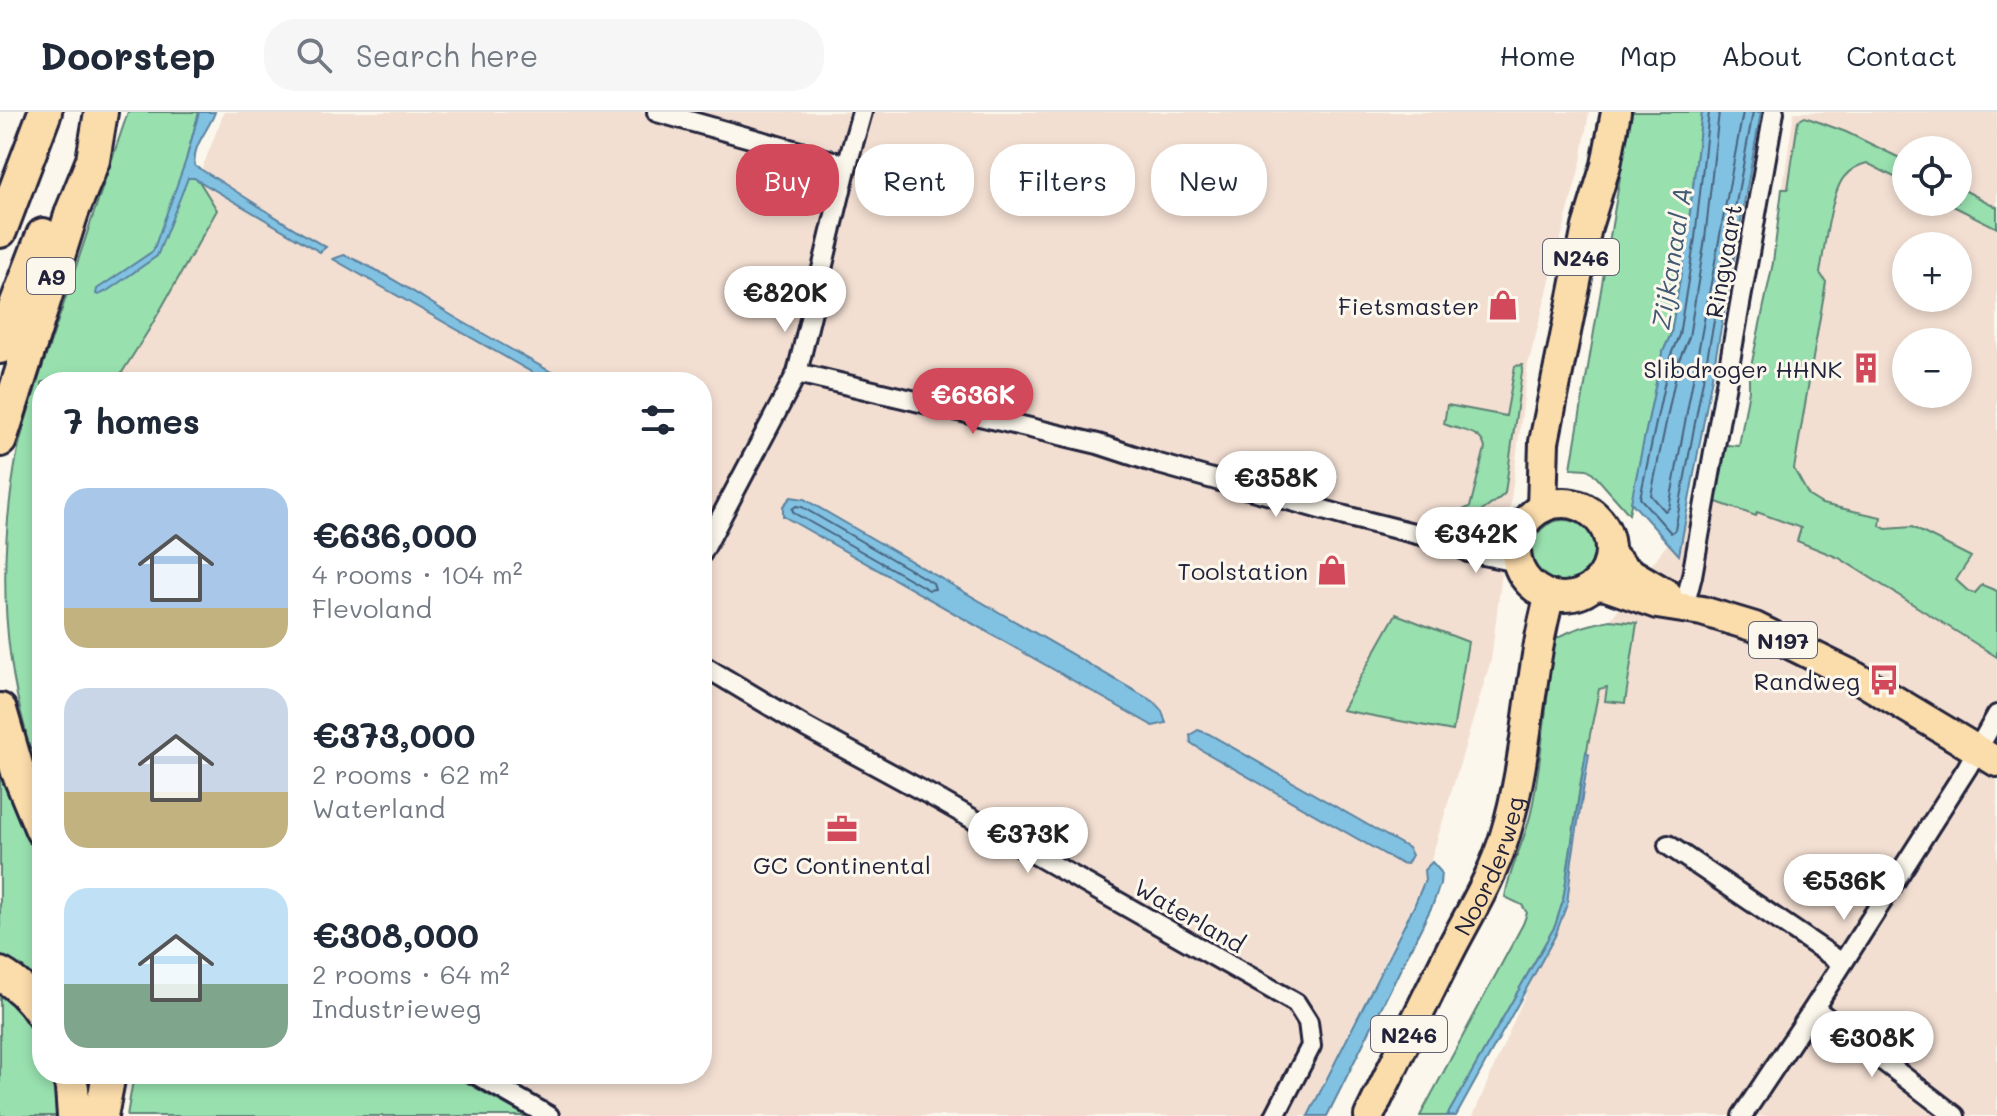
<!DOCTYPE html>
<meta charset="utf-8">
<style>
:root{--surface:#fff;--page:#f6f6f7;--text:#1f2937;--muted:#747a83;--line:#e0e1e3;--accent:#d1495b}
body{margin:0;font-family:Mali,sans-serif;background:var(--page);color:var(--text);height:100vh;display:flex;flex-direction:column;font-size:30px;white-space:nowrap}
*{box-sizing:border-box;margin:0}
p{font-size:26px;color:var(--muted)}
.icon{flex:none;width:44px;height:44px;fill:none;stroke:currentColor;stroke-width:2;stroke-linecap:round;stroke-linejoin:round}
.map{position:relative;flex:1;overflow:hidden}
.side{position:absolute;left:32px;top:260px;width:680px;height:712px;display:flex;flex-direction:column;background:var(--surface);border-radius:32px;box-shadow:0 4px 12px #0003}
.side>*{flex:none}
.hud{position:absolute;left:736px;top:32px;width:760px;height:72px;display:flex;gap:16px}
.tools{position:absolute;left:1892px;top:24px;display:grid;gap:16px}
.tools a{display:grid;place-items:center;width:80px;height:80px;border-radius:50%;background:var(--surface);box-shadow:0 4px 12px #0003;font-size:40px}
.price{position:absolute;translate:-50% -68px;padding:0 18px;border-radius:28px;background:#fff;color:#222;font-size:26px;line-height:52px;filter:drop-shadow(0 2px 4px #0008)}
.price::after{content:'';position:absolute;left:50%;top:48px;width:24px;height:18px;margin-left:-12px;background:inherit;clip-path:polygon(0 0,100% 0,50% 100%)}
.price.current{background:var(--accent);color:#fff}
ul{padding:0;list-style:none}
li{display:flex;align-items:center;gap:24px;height:200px;padding:0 32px}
li span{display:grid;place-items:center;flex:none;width:224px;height:160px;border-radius:24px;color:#555}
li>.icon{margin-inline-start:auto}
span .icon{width:96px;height:96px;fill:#fffc;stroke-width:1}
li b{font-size:34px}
h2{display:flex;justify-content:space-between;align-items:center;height:96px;padding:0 32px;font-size:34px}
.tag{padding:0 28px;border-radius:32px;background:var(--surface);box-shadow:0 4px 12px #0003;font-size:28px;line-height:72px}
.tag.current{background:var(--accent);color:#fff}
header{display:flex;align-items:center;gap:48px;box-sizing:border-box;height:112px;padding:0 40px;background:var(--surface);border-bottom:2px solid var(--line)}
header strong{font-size:38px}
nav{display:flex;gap:44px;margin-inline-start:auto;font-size:28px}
.search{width:560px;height:72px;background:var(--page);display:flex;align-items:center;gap:20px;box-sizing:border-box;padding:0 28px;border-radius:32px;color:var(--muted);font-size:30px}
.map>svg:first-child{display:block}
.built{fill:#f3dfd2;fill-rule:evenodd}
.green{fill:#98e1af;stroke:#5d8275;stroke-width:2}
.water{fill:#81c2e2;stroke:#5b829f;stroke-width:2}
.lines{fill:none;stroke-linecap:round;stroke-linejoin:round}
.shore{stroke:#48627e;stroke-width:2}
.street-casing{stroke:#22223b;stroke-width:24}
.primary-casing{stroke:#22223b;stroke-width:34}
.highway-casing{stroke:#22223b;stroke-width:38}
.street{stroke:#fbf7ec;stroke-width:18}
.primary{stroke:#fbdcab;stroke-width:28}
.highway{stroke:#fbdcab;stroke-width:32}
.labels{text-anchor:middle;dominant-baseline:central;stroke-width:6;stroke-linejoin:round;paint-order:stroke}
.shield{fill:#fbf7ec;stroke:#636270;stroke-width:2}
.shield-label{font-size:22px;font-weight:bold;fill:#22223b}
.street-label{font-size:24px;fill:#22223b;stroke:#fbf7ec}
.poi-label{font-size:24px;fill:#22223b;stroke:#fbf7ec;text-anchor:end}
.water-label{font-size:26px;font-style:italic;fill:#435a75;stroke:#fbf7ec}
</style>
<header>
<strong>Doorstep</strong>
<div class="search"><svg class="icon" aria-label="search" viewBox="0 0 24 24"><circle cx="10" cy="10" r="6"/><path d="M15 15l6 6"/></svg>Search here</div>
<nav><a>Home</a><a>Map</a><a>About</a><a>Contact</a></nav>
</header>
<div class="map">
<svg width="1997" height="1004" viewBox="0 0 1997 1004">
<rect width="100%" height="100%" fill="#fbf7ec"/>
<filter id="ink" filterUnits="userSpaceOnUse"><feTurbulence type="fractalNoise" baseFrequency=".0125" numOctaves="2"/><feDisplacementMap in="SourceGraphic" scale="16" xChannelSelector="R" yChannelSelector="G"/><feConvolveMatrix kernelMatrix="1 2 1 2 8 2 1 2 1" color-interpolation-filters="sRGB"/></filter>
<g filter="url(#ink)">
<path class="built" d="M 224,0 L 1589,0 L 1581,50 L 1528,253 L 1491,548 L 1425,768 L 1307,1004 L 205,1004 L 213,962 L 702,962 L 702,270 L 107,270 L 161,162 Z
M 1794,0 L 1997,0 L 1997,1004 L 1473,1004 L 1558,806 L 1610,508 L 1745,329 ZM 1906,38 L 1958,38 L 1958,90 L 1906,90 ZM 1906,134 L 1958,134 L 1958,186 L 1906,186 ZM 1906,230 L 1958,230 L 1958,282 L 1906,282 Z"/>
<path class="green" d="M 128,0 L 199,0 L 186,48 L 217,98 L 150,216 L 116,270 L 42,270 L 42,617 L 40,619 L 42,624 L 42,672 L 25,631 L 26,620 C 0,528 0,431 18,337 C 30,287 48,239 64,191 C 85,127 106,64 128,0 Z
M 1631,0 L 1702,0 L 1687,125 L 1671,222 L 1662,242 L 1629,402 L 1592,360 L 1587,357 L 1571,356 Z
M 1805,5 L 1846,20 L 1906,49 L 1906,71 L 1867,51 C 1859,53 1850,58 1845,64 C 1831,78 1824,139 1820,161 L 1826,170 L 1794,357 L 1809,384 L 1822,392 L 1881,405 L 1880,414 L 1886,417 L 1912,415 L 1971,445 L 1956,468 L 1968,479 L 1975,481 L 1982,473 L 1997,479 L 1997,545 L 1839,446 L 1797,429 L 1801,416 L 1757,400 L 1756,404 L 1708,387 L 1722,337 L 1727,333 L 1739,334 L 1749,278 L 1749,264 L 1773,151 L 1782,77 L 1788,77 L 1798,9 Z
M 1958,75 L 1997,95 L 1997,116 L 1945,90 L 1958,90 Z
M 1523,253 L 1505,381 C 1500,387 1473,406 1466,408 L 1465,414 L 1445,413 C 1446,401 1459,400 1470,395 L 1485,336 C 1481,318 1460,319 1444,312 L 1447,293 L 1506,304 L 1515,254 Z
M1532 440a32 32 0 1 1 64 0a32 32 0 1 1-64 0Z
M 1396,502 L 1468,530 L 1453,619 L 1342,598 Z
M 1610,508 L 1637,511 L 1625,591 L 1605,589 L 1607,575 L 1599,577 L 1581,668 L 1563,789 L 1555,814 L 1447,1004 L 1420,1004 L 1523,812 L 1527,801 L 1522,793 L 1505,785 C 1510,754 1526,727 1532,696 C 1543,640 1547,582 1554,525 L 1560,525 C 1571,517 1596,511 1610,508 Z
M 0,638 L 42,733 L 42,888 L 0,853 Z
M 0,882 C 16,895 39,913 42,935 C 43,943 42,953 42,962 L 54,962 L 58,986 L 58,1004 L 0,1004 Z
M 134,962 L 451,962 L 526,1004 L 127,1004 Z"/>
<path class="water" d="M 199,0 L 215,0 C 209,18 191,34 195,54 C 240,80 281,111 326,135 L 320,140 L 194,66 L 188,66 L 157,144 L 107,179 L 99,183 L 96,182 L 97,177 L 153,139 L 186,48 Z
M 1702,0 L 1761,0 L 1679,443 L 1631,390 L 1662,242 L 1671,222 L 1687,125 Z
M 344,143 C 384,159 419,184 456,206 C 494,228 532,249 569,270 L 549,270 L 333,147 Z
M 791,385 L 804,387 L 1154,590 L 1162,599 L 1166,611 L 1153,614 L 783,404 L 783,394 Z
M 1198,618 L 1209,622 L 1408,736 L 1412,743 L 1407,752 L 1400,751 L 1203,639 L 1191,631 L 1190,623 Z
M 1586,640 L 1589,642 L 1572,748 L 1567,792 L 1555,824 L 1535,861 L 1456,1004 L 1447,1004 L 1555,814 L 1563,789 Z
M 1432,750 L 1441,760 L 1440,772 L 1433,792 L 1327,1004 L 1308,1004 L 1414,794 L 1425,768 L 1424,758 Z"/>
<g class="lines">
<path class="shore" d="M 1709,0 L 1695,126 L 1679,223 L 1670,245 L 1640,386 L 1671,421 L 1675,418 L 1753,0
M 1719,0 L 1705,127 L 1689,225 L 1679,248 L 1651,383 L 1665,399 L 1669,396 L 1743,0
M 796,394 L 802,395 L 933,471 L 935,477 L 929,478 L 794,401 L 792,397 Z"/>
<g class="street-casing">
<path id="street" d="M 657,0 L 847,53
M 797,261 L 1098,332 L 1159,352 L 1345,404 L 1453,431 L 1468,440 L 1517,450
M 1453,431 L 1478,424 L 1517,425
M 702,441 L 797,261 L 847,53 L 862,0
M 1684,495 L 1692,464 L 1774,0
M 702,553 L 807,616 L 934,685 L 1296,891 L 1308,910 L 1311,934 L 1275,1004
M 1668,733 L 1842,851
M 1814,896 L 1955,1004
M 475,962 L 549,1004
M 1742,1004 L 1814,896 L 1967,656 L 1997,603"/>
</g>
<g class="primary-casing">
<g id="primary">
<circle cx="1563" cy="438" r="47"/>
<path d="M 1542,396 L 1544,330 L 1587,115 L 1606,53 L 1616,0"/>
<path d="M 1610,441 L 1626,458 L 1667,482"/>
<path d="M 1594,473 L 1606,474 L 1657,492 L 1702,499 L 1755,515 L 1856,565 L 1997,650"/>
<path id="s1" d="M 1369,1004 C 1396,949 1422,894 1450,839 C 1469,802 1493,764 1505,723 C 1529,645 1528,562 1550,483"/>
</g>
</g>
<g class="highway-casing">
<path id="highway" d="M 0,119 L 45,0
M 0,235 L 43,123
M 0,328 L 72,100 L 93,48 L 101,0
M 0,598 L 18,660 L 42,718
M 0,862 C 16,871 32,886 42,902
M 69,962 L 72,976 L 74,1004
M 101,1004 L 109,962"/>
</g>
<use href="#street" class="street"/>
<use href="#primary" class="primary"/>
<use href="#highway" class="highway"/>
</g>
</g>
<defs>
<g id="shop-bare" transform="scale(2.4)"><path d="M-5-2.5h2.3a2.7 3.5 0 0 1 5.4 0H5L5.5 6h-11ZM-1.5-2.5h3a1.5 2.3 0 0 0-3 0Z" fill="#d1495b" stroke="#fbf7ec" stroke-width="2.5" paint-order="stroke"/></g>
<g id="building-bare" transform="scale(2.4)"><path d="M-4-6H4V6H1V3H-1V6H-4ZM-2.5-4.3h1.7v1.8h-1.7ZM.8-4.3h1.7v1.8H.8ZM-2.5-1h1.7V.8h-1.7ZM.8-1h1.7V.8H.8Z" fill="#d1495b" stroke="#fbf7ec" stroke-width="2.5" paint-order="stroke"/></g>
<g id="bus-bare" transform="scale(2.4)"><path d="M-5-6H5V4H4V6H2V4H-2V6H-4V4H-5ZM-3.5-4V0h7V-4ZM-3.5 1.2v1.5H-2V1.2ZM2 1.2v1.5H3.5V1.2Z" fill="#d1495b" stroke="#fbf7ec" stroke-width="2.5" paint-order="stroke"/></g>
<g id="office-bare" transform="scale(2.4)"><path d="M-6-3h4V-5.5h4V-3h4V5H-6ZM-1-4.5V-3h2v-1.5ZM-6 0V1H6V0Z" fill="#d1495b" stroke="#fbf7ec" stroke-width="2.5" paint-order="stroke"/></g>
</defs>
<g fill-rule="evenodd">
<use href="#shop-bare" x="1503" y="193"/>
<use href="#building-bare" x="1866" y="256"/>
<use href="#shop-bare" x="1332" y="458"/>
<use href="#bus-bare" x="1884" y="568"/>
<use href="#office-bare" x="842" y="717"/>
</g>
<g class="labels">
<g class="shield">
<rect x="1543" y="127" width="76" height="36" rx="6"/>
<rect x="27" y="146" width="48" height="36" rx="6"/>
<rect x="1749" y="510" width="68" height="36" rx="6"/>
<rect x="1371" y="904" width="76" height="36" rx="6"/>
</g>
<g class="shield-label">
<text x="1581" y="145">N246</text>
<text x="51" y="164">A9</text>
<text x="1783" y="528">N197</text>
<text x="1409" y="922">N246</text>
</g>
<g class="street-label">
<text transform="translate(1723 149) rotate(-80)">Ringvaart</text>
<text stroke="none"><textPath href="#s1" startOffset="278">Noorderweg</textPath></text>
<text transform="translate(1190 803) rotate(30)">Waterland</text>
</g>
<g class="poi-label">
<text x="1479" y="193">Fietsmaster</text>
<text x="1842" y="256">Slibdroger HHNK</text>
<text x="1308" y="458">Toolstation</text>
<text x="1860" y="568">Randweg</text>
<text x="842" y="752" text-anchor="middle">GC Continental</text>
</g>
<g class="water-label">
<text transform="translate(1671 146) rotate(-81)">Zijkanaal A</text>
</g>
</g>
</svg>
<div class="tools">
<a><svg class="icon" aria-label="locate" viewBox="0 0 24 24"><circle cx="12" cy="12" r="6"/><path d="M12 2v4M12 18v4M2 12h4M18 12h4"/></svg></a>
<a>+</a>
<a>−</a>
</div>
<b class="price" style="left:785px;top:222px">€820K</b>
<b class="price current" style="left:973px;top:324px">€636K</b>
<b class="price" style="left:1276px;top:407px">€358K</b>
<b class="price" style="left:1476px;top:463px">€342K</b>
<b class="price" style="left:1028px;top:763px">€373K</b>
<b class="price" style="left:1844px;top:810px">€536K</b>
<b class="price" style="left:1872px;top:967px">€308K</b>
<div class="hud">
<a class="tag current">Buy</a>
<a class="tag">Rent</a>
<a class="tag">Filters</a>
<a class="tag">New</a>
</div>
<section class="side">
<h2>7 homes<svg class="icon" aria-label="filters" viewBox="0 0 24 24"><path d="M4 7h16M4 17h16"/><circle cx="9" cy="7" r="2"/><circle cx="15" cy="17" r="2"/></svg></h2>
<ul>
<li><span style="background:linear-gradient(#a9c7e8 75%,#c2b280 0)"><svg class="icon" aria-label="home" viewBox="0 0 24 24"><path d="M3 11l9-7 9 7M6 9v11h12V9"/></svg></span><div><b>€636,000</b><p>4 rooms · 104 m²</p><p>Flevoland</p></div></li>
<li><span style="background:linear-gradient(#c9d6e8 65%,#c2b280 0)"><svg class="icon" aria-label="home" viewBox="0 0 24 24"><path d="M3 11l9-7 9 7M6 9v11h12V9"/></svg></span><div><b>€373,000</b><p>2 rooms · 62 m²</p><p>Waterland</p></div></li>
<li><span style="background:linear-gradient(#bfe0f5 60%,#7fa58c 0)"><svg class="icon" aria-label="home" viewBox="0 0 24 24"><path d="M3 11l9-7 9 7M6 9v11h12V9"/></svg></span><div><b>€308,000</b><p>2 rooms · 64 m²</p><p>Industrieweg</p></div></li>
</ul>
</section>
</div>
